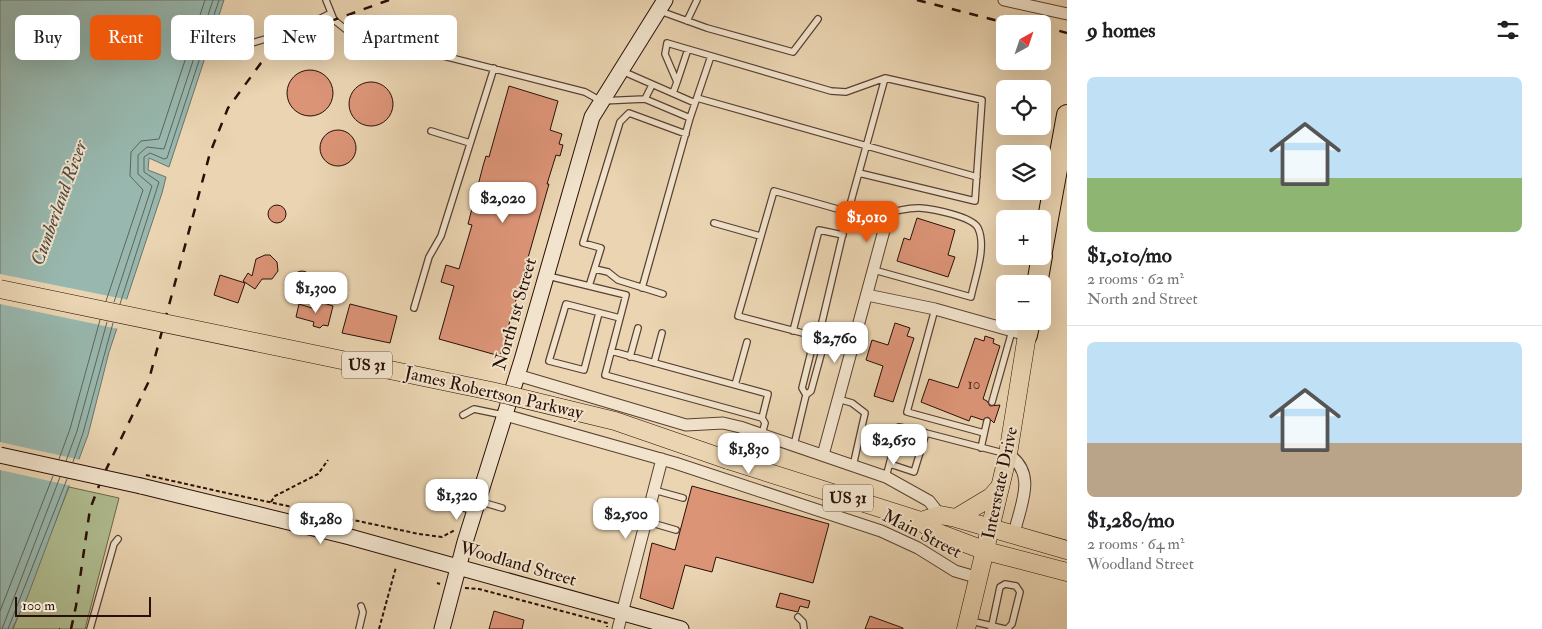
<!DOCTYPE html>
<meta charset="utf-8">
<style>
:root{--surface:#fff;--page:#f2f2f2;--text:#202124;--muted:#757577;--line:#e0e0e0;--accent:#ea580c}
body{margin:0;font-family:"IM FELL Double Pica",serif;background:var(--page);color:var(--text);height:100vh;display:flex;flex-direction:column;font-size:19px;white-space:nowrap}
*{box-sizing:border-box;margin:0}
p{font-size:16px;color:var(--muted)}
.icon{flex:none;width:28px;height:28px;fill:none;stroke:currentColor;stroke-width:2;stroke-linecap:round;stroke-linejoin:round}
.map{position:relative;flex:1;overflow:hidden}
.panel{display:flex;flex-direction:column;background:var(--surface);width:475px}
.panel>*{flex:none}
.hud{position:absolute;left:15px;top:15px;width:475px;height:45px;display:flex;gap:10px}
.needle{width:32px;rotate:40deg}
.tools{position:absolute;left:996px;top:15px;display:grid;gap:10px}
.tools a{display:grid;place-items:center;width:55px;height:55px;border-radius:8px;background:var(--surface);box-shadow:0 5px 20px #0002;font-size:25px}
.scale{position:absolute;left:15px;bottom:12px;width:136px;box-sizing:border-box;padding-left:5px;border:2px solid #290f06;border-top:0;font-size:14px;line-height:18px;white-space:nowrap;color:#290f06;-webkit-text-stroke:4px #f1e3cc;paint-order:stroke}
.price{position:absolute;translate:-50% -42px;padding:0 11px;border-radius:10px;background:#fff;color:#222;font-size:16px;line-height:32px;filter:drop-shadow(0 1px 2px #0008)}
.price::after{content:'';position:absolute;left:50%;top:30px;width:15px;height:11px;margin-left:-8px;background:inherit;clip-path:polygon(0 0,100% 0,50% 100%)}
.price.on{background:var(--accent);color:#fff}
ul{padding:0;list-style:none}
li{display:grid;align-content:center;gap:10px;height:265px;padding:0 20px}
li+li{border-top:1px solid var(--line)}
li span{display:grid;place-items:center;height:155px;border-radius:8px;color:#555}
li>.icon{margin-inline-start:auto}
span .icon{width:90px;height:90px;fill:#fffc;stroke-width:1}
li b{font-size:21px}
h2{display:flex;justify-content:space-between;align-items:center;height:60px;padding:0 20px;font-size:21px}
.tag{padding:0 18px;border-radius:8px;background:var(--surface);box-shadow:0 5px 20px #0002;font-size:18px;line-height:45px}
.tag.on{background:var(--accent);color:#fff}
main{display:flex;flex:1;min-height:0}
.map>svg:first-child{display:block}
.green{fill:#b0be91;stroke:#6c664c}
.water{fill:#98b8af;stroke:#6c746b}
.pier{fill:#ead4b1}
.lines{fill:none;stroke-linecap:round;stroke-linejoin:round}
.shore{stroke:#60645a;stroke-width:1}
.building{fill:#dc9477;stroke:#290f06}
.lane-casing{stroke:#594031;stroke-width:8}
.street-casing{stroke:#594031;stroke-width:13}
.secondary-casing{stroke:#290f06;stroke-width:17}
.primary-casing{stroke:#290f06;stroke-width:19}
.highway-casing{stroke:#290f06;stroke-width:22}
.path{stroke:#290f06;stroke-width:2;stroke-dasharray:4 2.5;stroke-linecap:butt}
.lane{stroke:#f1e3cc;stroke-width:5.5}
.street{stroke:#f1e3cc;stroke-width:11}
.secondary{stroke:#f1e3cc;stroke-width:15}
.primary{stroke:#ead4b1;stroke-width:18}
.highway{stroke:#ead4b1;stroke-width:20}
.rail{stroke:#290f06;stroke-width:2.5;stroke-dasharray:9 9;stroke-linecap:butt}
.secondary-bridge-casing{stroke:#290f06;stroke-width:17;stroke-linecap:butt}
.primary-bridge-casing{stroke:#290f06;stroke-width:19;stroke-linecap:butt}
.path-bridge{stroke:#290f06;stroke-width:2;stroke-dasharray:4 2.5;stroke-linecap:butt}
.secondary-bridge{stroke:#f1e3cc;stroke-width:15}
.primary-bridge{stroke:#ead4b1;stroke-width:18}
.labels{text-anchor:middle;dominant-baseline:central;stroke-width:4;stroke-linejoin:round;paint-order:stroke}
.number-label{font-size:15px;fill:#563022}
.shield{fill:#f1e3cc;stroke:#654f41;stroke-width:1}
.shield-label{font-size:16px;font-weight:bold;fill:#290f06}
.street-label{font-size:18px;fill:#290f06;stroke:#f1e3cc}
.water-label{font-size:19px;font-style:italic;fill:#504a41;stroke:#f1e3cc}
</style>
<main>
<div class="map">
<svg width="1067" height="629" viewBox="0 0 1067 629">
<rect width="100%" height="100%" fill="#ead4b1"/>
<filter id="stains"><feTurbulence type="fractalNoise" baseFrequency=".004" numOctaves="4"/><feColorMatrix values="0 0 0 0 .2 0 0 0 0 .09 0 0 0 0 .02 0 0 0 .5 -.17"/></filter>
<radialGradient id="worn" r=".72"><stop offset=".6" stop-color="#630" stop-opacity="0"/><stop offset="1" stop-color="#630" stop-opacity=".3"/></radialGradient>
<path class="green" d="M 69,487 L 119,498 L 85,629 L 13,629 Z"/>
<path class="water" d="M 0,0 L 224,0 L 169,167 L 149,158 L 148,170 L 166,177 L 162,193 L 109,352 L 88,435 L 27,598 L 12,629 L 0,629 Z"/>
<path class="pier" d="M 0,274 L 129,300 L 119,329 L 0,304 Z
M 0,442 L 81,460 L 72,486 L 0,470 Z"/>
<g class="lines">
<path class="shore" d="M 106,301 L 143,190 L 130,176 L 131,152 L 141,141 L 159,139 L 205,0
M 114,302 L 152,186 L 138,174 L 138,155 L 147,147 L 164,149 L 213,0
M 120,304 L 159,182 L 144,172 L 144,157 L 150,153 L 164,159 L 167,158 L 219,0
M 59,459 L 70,429 L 100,320
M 66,461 L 77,431 L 107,322
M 73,462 L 83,433 L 113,323
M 0,611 L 53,476
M 2,629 L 60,477
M 8,629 L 67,479"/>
</g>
<path class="building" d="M287 93a23 23 0 1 1 46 0a23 23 0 1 1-46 0Z
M349 104a22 22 0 1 1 44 0a22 22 0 1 1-44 0Z
M 509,86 L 558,101 L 550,130 L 562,134 L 559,144 L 563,145 L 560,156 L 556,155 L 547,184 L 549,184 L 500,356 L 439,339 L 454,286 L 441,282 L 446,265 L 459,269 L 472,225 L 468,224 L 483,166 L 486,156 L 489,157 Z
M320 148a18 18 0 1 1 36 0a18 18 0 1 1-36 0Z
M268 214a9 9 0 1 1 18 0a9 9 0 1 1-18 0Z
M 917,218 L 955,230 L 948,255 L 955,257 L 948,277 L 897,261 L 904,238 L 910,240 Z
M 265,255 L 270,255 L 277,262 L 278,271 L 272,279 L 262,279 L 255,289 L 243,281 L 248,273 L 252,276 L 256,259 Z
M293 280a9 9 0 1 1 18 0a9 9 0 1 1-18 0Z
M 220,275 L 245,283 L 238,303 L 214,295 Z
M 317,301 L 333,306 L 328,326 L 323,325 L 320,328 L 313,326 L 314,322 L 296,317 L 299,304 L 315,309 Z
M 350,304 L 397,316 L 390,343 L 342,333 Z
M 895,323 L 910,328 L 907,336 L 914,338 L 893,402 L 874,396 L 883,366 L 866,360 L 872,340 L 888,345 Z
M 985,336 L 994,339 L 993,343 L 1000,346 L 983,399 L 987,401 L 990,406 L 1000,405 L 994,423 L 988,417 L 983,420 L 971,416 L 969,421 L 921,402 L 929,379 L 958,388 L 975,338 L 984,341 Z
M 692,486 L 829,524 L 813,583 L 716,557 L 712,572 L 685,565 L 673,609 L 640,598 L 652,543 L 675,550 Z
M 780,593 L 810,601 L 808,608 L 800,606 L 798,612 L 776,607 Z
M 494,611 L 524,620 L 522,629 L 489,629 Z
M 870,616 L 903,628 L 903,629 L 865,629 Z"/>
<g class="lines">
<g class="lane-casing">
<path id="lane" d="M 326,0 L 334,20 L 349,32 L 585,92 L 601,101 L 645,99 L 690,118
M 660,11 L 707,28 L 793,52 L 818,19
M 687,21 L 697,0
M 252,43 L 299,29 L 331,13
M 622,71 L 695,103
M 677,82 L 688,49
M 673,93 L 677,82 L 665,54 L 667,43 L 831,91 L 846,92 L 885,78 L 982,100 L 975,201 L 859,173
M 697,98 L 977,177
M 645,99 L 652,85
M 431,131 L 470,143
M 714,223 L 760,236
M 595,269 L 608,272 L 618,280 L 663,294
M 874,270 L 971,297 C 975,277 987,247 978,228 C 972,216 932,209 920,208 C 910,207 899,211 889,212
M 548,276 L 626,295 L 620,318 L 566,304 L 549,361 L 584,370 L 599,313
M 589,286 L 601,248 L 583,243 L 620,122 L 629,113 L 686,134
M 642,288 L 690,118 L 711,56
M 414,308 L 429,257 L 441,236 L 494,68
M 935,309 L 907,412 L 984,433
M 793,331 L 819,230 L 843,235
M 818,337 L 738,316 L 774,191 L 848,212 L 885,78
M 818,339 L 848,212
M 611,351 L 768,394 L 762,418 L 605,375 L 620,318
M 630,357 L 638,328
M 654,363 L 662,333
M 735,385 L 747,342
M 838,399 L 852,403 L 865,413 L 853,466
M 992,402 L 1012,331
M 463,415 L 474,409 L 503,415
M 762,418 L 765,423 L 762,434
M 794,445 L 806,395 L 811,391 L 822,351 L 818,343 L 812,348 L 802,388 L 806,395
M 981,448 L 987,421
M 890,464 L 914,472 L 926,433 L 1007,454
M 886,477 L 899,427 L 926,433
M 654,490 L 683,498
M 430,497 L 473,511
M 478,501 L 502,508
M 645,521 L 676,530
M 798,617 L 803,622 L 804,629
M 971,621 L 1005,629
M 90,629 L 114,544 L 118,539
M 359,629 L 363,612 L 361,606
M 991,629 L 1000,587 L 1005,584 L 1016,586 L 1020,592 L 1012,624 L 1007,629"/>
</g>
<g class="street-casing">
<path id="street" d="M 1004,0 L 1067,14
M 867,295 L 935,309 L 1027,335
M 517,375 L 686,425 L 723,423 L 740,427 L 886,477 L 929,501 L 940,515
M 505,415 L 675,463 L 881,531 L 918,548 L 955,571 L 979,578
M 1008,454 C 1038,474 1020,505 1014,534
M 823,455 L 889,212
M 618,629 L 662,459"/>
</g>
<g class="secondary-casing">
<path id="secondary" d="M 141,486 L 350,537 L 681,629
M 442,629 L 465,542 L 522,360 L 592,117 L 665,0"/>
</g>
<g class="primary-casing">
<path id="primary" d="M 728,460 L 921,521 L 933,531 L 986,551 L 1067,572
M 956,518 L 991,497 L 999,488
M 921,521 L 940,515 L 956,518 L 1067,550
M 966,629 L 1008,454 L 1027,335"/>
</g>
<g class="highway-casing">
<path id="highway" d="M 1042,251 L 1067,115
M 1037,284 L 1042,256
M 1027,335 L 1030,321"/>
</g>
<path class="path" d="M 222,492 L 419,534 L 442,537 L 455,530
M 271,502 L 275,496 L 318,474 L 328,460
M 476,550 L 479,551 L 478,555
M 437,583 L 440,584
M 465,588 L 479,589 L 607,623 L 607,627
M 59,629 L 60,629
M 379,629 L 396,567"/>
<use href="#lane" class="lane"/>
<use href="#street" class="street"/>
<use href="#secondary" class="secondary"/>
<use href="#primary" class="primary"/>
<use href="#highway" class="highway"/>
<path class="rail" d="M 917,0 L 1010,24
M 1002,16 L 1033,24
M 1042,26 L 1067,33
M 71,629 L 76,606 L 90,509 L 102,478 L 148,383 L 210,153 L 228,108 L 261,63 L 284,43 L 320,25 L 389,0"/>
<g class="secondary-bridge-casing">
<path id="secondary-bridge" d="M 0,455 L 141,486"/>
</g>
<g class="primary-bridge-casing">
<path id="primary-bridge" d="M 0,289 L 491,391 L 615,421 L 728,460"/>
</g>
<path class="path-bridge" d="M 146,475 L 222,492"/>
<use href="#secondary-bridge" class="secondary-bridge"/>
<use href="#primary-bridge" class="primary-bridge"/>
</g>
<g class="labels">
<g class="number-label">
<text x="974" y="384">10</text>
</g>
<g class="shield">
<rect x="342" y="351.5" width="50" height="27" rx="4"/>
<rect x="823" y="484.5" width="50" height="27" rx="4"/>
</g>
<g class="shield-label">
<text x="367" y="365">US 31</text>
<text x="848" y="498">US 31</text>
</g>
<g class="street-label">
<text transform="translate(515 314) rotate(-74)">North 1st Street</text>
<text transform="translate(494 393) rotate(13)">James Robertson Parkway</text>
<text transform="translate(1000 483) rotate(-78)">Interstate Drive</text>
<text transform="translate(922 534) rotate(27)">Main Street</text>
<text transform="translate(518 564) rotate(16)">Woodland Street</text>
</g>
<g class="water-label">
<text transform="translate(59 203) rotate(-70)">Cumberland River</text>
</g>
</g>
<rect width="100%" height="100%" filter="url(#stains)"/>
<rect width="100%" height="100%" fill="url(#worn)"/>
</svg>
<div class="tools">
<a><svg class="needle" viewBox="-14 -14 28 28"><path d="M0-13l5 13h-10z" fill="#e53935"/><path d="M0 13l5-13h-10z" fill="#757577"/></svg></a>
<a><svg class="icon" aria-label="locate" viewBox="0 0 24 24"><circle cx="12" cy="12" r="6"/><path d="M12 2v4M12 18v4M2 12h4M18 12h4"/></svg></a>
<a><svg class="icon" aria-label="layers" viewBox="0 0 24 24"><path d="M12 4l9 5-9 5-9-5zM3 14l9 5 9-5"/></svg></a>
<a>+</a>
<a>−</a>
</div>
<div class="scale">100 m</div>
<b class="price" style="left:503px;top:224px">$2,020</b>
<b class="price on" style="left:867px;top:243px">$1,010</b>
<b class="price" style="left:316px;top:314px">$1,300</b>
<b class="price" style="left:835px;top:364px">$2,760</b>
<b class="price" style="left:894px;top:466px">$2,650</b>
<b class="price" style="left:749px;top:475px">$1,830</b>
<b class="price" style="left:457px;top:521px">$1,320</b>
<b class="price" style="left:626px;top:540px">$2,500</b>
<b class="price" style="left:321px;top:545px">$1,280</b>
<div class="hud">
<a class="tag">Buy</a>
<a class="tag on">Rent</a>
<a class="tag">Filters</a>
<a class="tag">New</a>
<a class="tag">Apartment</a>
</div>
</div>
<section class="panel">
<h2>9 homes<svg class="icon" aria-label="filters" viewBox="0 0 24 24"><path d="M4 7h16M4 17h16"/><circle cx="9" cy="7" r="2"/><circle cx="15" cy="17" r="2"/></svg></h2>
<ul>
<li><span style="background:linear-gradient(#bfe0f5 65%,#8fb573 0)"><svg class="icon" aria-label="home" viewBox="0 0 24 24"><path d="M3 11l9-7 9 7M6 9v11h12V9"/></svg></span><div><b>$1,010/mo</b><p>2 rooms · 62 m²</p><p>North 2nd Street</p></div></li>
<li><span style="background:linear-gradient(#bfe0f5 65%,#b9a48a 0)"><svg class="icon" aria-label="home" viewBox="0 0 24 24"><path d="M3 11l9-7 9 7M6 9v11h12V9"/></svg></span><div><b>$1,280/mo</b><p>2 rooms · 64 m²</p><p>Woodland Street</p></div></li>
</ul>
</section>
</main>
